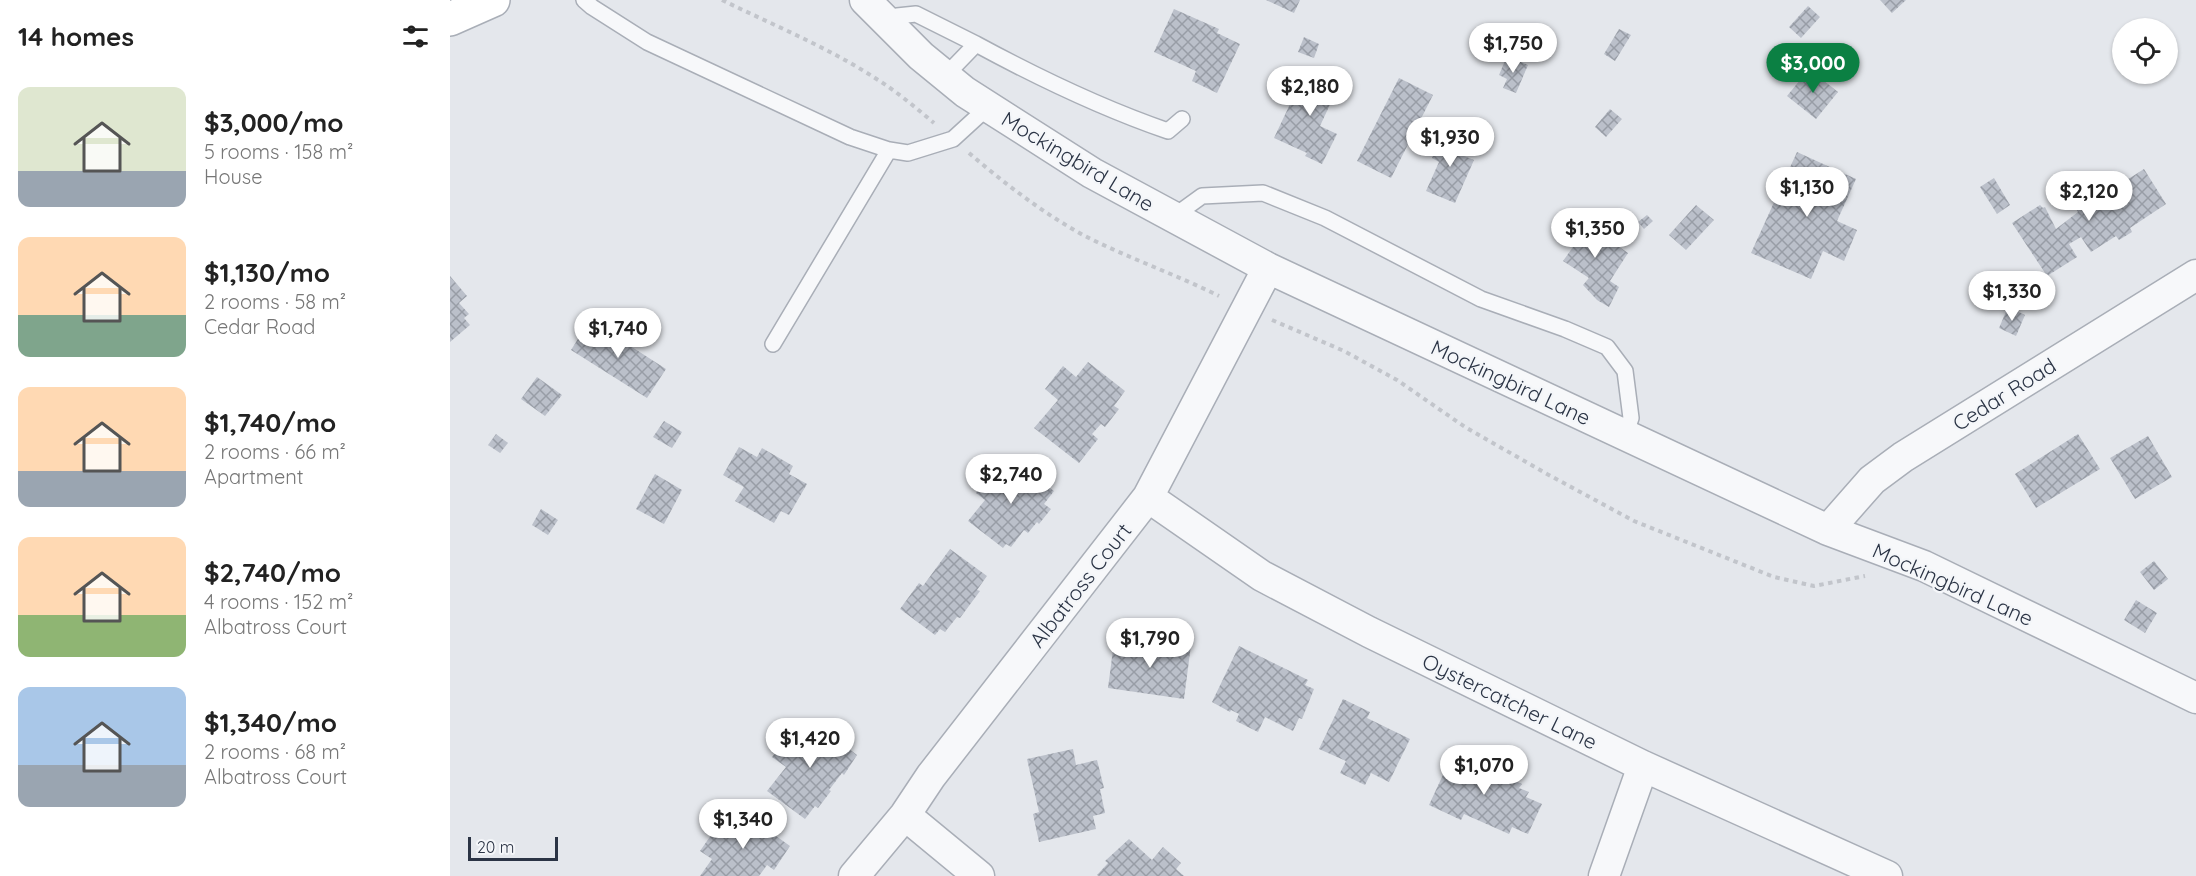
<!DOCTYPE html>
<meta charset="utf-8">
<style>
:root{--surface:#fff;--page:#f6f6f6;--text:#222;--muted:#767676;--accent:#0b8043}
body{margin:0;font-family:Quicksand,sans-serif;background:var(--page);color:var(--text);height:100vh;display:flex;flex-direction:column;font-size:22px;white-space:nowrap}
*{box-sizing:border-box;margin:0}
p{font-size:20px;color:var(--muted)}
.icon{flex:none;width:33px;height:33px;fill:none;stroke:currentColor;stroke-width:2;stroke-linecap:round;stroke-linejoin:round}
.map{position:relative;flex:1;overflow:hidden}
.side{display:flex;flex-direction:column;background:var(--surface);width:450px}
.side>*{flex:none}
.fabs{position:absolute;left:1662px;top:18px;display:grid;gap:12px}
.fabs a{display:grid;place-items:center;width:66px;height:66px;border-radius:50%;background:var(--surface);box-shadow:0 2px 4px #0004;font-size:30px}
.scale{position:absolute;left:18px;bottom:15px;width:90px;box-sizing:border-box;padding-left:6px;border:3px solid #2b3445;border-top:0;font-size:16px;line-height:21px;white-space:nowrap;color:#2b3445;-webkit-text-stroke:4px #f4f6f9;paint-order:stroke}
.price{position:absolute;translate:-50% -51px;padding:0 14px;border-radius:21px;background:#fff;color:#222;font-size:20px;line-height:39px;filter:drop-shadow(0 2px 3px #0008)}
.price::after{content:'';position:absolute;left:50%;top:36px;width:18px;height:14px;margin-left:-9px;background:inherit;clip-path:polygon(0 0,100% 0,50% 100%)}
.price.on{background:var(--accent);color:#fff}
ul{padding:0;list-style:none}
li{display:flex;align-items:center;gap:18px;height:150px;padding:0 18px}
li span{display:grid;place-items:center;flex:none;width:168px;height:120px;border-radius:12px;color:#555}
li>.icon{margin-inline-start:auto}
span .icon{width:72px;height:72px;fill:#fffc;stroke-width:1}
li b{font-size:26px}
h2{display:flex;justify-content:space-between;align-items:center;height:72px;padding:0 18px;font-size:26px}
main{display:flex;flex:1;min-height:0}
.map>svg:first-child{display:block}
.building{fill:url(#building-cross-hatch)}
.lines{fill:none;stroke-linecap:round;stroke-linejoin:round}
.lane-casing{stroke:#a9aeb7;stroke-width:18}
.street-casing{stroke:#a9aeb7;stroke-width:33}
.secondary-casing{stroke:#a9aeb7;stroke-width:36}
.path{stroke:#c2c5cb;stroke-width:4;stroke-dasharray:4.5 4.5;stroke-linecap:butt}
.lane{stroke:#f7f8fa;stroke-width:15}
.street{stroke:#f7f8fa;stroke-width:30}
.secondary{stroke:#fff;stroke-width:33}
.labels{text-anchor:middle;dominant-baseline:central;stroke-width:4.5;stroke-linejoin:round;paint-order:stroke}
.street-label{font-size:21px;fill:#2b3445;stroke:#f4f6f9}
</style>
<main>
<section class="side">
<h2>14 homes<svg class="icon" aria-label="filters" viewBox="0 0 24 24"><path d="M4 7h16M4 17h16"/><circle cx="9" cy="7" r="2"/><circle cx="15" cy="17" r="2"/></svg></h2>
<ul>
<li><span style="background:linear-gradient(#dfe7d0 70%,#9aa5b1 0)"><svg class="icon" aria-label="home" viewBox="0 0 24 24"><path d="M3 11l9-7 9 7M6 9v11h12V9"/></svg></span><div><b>$3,000/mo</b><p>5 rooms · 158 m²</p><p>House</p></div></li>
<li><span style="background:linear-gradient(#ffd9b3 65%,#7fa58c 0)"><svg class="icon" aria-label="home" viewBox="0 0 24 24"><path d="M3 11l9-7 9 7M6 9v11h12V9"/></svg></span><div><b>$1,130/mo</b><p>2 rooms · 58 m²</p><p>Cedar Road</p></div></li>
<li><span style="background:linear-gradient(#ffd9b3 70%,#9aa5b1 0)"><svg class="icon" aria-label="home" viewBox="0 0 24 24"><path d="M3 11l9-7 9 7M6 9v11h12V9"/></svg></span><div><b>$1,740/mo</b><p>2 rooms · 66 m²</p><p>Apartment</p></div></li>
<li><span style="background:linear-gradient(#ffd9b3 65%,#8fb573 0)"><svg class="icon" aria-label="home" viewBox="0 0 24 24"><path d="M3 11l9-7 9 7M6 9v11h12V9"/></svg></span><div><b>$2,740/mo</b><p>4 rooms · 152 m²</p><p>Albatross Court</p></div></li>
<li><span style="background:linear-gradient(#a9c7e8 65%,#9aa5b1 0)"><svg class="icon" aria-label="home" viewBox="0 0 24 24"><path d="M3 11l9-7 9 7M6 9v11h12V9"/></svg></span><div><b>$1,340/mo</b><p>2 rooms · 68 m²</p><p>Albatross Court</p></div></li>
</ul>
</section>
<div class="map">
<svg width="1746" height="876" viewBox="0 0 1746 876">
<defs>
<pattern id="building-cross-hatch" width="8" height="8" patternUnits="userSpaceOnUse" patternTransform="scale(1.5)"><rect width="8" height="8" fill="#bbc0ca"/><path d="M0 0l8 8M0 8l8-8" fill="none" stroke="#989da6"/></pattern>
</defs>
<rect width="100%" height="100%" fill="#e4e7ec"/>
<path class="building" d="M 816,0 L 850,0 L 844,13 Z
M 1430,0 L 1456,0 L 1442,13 Z
M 1358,6 L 1370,17 L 1351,38 L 1339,27 Z
M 724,9 L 769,29 L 767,33 L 790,44 L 767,93 L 742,81 L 746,71 L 704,52 Z
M 1169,29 L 1181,35 L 1165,61 L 1154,54 Z
M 854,37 L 869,44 L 864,58 L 848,52 Z
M 1057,56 L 1078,65 L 1066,93 L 1053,88 L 1057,79 L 1049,75 Z
M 857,68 L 890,83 L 870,126 L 887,134 L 872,164 L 855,156 L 857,153 L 824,138 Z
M 1359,69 L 1388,92 L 1366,119 L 1337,96 Z
M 949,78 L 983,95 L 941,178 L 907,161 Z
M 1160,109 L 1172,119 L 1156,137 L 1145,127 Z
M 994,130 L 1016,139 L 1009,154 L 1024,160 L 1005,203 L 976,191 L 989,162 L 982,158 Z
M 1347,152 L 1406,179 L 1387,221 L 1407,230 L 1394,261 L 1373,251 L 1361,279 L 1301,253 Z
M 1694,169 L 1716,204 L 1680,228 L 1682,232 L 1669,240 L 1666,236 L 1641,252 L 1631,237 L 1619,244 L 1627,257 L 1597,276 L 1562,223 L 1590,205 L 1593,208 L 1595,207 L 1606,229 L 1628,212 L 1620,199 L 1631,192 L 1639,204 Z
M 1544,178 L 1560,205 L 1547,214 L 1530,187 Z
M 1246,205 L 1264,220 L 1236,250 L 1219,235 Z
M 1197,215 L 1203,221 L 1194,229 L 1188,222 Z
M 1142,219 L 1163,233 L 1158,239 L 1178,253 L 1160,281 L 1169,287 L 1159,307 L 1147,300 L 1133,285 L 1139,278 L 1113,261 L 1123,247 L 1111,239 L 1120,226 L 1132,234 Z
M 0,276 L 17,296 L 9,303 L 19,314 L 14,318 L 20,325 L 0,342 Z
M 1558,307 L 1575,315 L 1566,336 L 1549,328 Z
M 140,320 L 216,369 L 197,398 L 121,350 Z
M 638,362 L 675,391 L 664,406 L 669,409 L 655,427 L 651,424 L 642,434 L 648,439 L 629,463 L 584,428 L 608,400 L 595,389 L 613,366 L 626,377 Z
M 87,377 L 112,395 L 95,416 L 71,399 Z
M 214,421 L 232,432 L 222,448 L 203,437 Z
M 46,434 L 58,443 L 50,453 L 38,445 Z
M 1628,434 L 1650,469 L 1586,508 L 1565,474 Z
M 1698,436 L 1722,477 L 1685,499 L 1660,458 Z
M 289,447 L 307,457 L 312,448 L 343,466 L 339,474 L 357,484 L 339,515 L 331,511 L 324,523 L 285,501 L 294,487 L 273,475 Z
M 566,463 L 604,491 L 594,504 L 601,509 L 589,524 L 587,522 L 578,533 L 574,530 L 561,547 L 556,544 L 553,548 L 518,521 L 535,500 L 526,493 L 543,470 L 554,479 Z
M 205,474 L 232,490 L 214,524 L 186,509 Z
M 91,509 L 108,520 L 98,535 L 82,525 Z
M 500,549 L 537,576 L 527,590 L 530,591 L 510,618 L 507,617 L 495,632 L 490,629 L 485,635 L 450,609 L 469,583 L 473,586 Z
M 1704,561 L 1718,579 L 1704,590 L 1690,572 Z
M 1686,600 L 1707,613 L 1695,633 L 1674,620 Z
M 664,642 L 700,644 L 699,647 L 713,649 L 714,642 L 741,645 L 734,699 L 658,688 Z
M 789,646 L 858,680 L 855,685 L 864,689 L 852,719 L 849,718 L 843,731 L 815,717 L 808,732 L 786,721 L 789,714 L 781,710 L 780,712 L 762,702 Z
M 893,699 L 920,712 L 917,718 L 960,739 L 939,782 L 921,773 L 915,785 L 890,773 L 896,761 L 869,749 Z
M 362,720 L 407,755 L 394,775 L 392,773 L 379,790 L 381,791 L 368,808 L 365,806 L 355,819 L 317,791 L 336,767 L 322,757 L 338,737 L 345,742 L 350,736 L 348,734 Z
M 623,749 L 626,765 L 647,760 L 654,788 L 650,789 L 655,813 L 643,816 L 646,829 L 589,842 L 583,814 L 589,812 L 577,759 Z
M 1004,751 L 1030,762 L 1028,767 L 1035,771 L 1037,768 L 1072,784 L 1069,788 L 1079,792 L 1076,797 L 1092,804 L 1078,834 L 1062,827 L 1059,834 L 1014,814 L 1011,820 L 979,805 Z
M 291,811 L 340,846 L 324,870 L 317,865 L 309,876 L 250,876 L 262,859 L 250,851 L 266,828 L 275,834 Z
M 679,839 L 702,860 L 713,847 L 731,863 L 726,869 L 734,876 L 649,876 L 647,875 L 658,863 L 655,861 Z"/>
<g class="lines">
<g class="lane-casing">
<path id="lane" d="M 134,0 L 142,7 L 197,42 L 400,137 L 439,150 L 458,153 L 503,139 L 538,107
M 436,21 L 447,16 L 466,14 L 526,44
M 495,76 L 526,44 C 587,77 651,108 718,131 L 732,119
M 723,217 L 752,196 L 813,193 L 875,218 L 1031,299 L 1115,329 L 1157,347 L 1175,371 L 1181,418 L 1175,435
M 323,344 L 439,150"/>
</g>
<g class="street-casing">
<path id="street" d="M 415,0 L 471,56 L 515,92 L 642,173 L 818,268 L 1378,530 L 1474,566 L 1746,698
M 698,497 L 812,576 L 919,632 L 1193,766 L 1437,876
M 1378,530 L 1422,480 L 1453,457 L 1746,275
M 455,815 L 529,876
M 404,876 L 455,815 L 481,776 L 698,497 L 818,268
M 1154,876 L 1193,766"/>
</g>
<g class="secondary-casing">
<path id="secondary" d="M 0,19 L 43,0"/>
</g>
<path class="path" d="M 272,0 C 323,25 377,47 425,78 C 446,91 465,107 484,123
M 519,153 C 554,183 594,214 635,236 C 678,258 725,274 769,296
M 822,320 L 894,351 L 947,380 L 1015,427 L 1097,474 L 1184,521 L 1324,577 L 1364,586 L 1415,576"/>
<use href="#lane" class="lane"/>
<use href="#street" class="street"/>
<use href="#secondary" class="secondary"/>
</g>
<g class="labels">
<g class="street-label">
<text transform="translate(628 161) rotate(31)">Mockingbird Lane</text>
<text transform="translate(1061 382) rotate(25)">Mockingbird Lane</text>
<text transform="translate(1554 394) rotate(-32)">Cedar Road</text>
<text transform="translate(1503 584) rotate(24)">Mockingbird Lane</text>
<text transform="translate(630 585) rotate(-52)">Albatross Court</text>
<text transform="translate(1060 701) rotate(26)">Oystercatcher Lane</text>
</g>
</g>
</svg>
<div class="fabs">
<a><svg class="icon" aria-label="locate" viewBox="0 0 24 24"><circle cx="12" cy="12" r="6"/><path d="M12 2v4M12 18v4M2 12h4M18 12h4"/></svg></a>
</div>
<div class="scale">20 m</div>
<b class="price" style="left:1063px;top:74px">$1,750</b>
<b class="price on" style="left:1363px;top:94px">$3,000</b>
<b class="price" style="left:860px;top:117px">$2,180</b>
<b class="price" style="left:1000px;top:168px">$1,930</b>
<b class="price" style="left:1357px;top:218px">$1,130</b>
<b class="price" style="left:1639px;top:222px">$2,120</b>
<b class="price" style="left:1145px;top:259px">$1,350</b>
<b class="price" style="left:1562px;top:322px">$1,330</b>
<b class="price" style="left:168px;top:359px">$1,740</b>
<b class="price" style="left:561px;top:505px">$2,740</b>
<b class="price" style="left:700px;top:669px">$1,790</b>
<b class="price" style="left:360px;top:769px">$1,420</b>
<b class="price" style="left:1034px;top:796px">$1,070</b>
<b class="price" style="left:293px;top:850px">$1,340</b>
</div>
</main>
